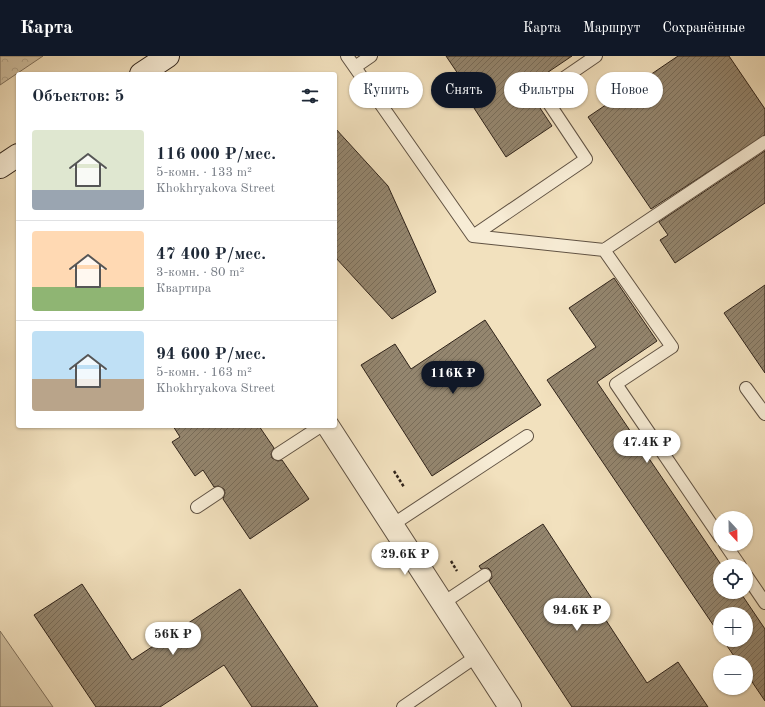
<!DOCTYPE html>
<html lang="ru">
<meta charset="utf-8">
<style>
:root{--surface:#fff;--page:#f2f2f3;--text:#1f2937;--muted:#747a83;--line:#e0e1e3;--accent:#111827}
body{margin:0;font-family:"Old Standard TT",serif;background:var(--page);color:var(--text);height:100vh;display:flex;flex-direction:column;font-size:15px;white-space:nowrap}
*{box-sizing:border-box;margin:0}
p{font-size:13px;color:var(--muted)}
.icon{flex:none;width:22px;height:22px;fill:none;stroke:currentColor;stroke-width:2;stroke-linecap:round;stroke-linejoin:round}
.map{position:relative;flex:1;overflow:hidden}
.sheet{position:absolute;left:16px;top:16px;width:321px;height:356px;display:flex;flex-direction:column;background:var(--surface);border-radius:4px;box-shadow:0 1px 3px #0004}
.sheet>*{flex:none}
.hud{position:absolute;left:349px;top:16px;width:356px;height:36px;display:flex;gap:8px}
.needle{width:26px;rotate:158deg}
.tools{position:absolute;left:713px;top:455px;display:grid;gap:8px}
.tools a{display:grid;place-items:center;width:40px;height:40px;border-radius:50%;background:var(--surface);box-shadow:0 1px 3px #0004;font-size:20px}
.price{position:absolute;translate:-50% -34px;padding:0 9px;border-radius:14px;background:#fff;color:#222;font-size:13px;line-height:26px;filter:drop-shadow(0 1px 2px #0008)}
.price::after{content:'';position:absolute;left:50%;top:24px;width:12px;height:9px;margin-left:-6px;background:inherit;clip-path:polygon(0 0,100% 0,50% 100%)}
.price.current{background:var(--accent);color:#fff}
ul{padding:0;list-style:none}
li{display:flex;align-items:center;gap:12px;height:100px;padding:0 16px}
li+li{border-top:1px solid var(--line)}
li span{display:grid;place-items:center;flex:none;width:112px;height:80px;border-radius:4px;color:#555}
li>.icon{margin-inline-start:auto}
span .icon{width:48px;height:48px;fill:#fffc;stroke-width:1}
li b{font-size:17px}
h2{display:flex;justify-content:space-between;align-items:center;height:48px;padding:0 16px;font-size:17px}
.chip{padding:0 14px;border-radius:18px;background:var(--surface);box-shadow:0 1px 3px #0004;font-size:14px;line-height:36px}
.chip.current{background:var(--accent);color:#fff}
header{display:flex;align-items:center;gap:24px;box-sizing:border-box;height:56px;padding:0 20px;background:var(--accent);color:#fff}
header strong{font-size:19px}
nav{display:flex;gap:22px;margin-inline-start:auto;font-size:14px}
.map>svg:first-child{display:block}
.park{fill:url(#park-crowns);stroke:#80725e}
.pitch{fill:#d1c1a2;stroke:#80725e}
.building{fill:url(#building-hatch);stroke:#2f231a}
.lines{fill:none;stroke-linecap:round;stroke-linejoin:round}
.lane-casing{stroke:#605243;stroke-width:14}
.street-casing{stroke:#605243;stroke-width:24}
.secondary-casing{stroke:#2f231a;stroke-width:24}
.path{stroke:#2f231a;stroke-width:2.5;stroke-dasharray:3 2;stroke-linecap:butt}
.lane{stroke:#f7ecd5;stroke-width:12}
.street{stroke:#f7ecd5;stroke-width:22}
.secondary{stroke:#f7ecd5;stroke-width:22}
</style>
<header>
<strong>Карта</strong>
<nav><a>Карта</a><a>Маршрут</a><a>Сохранённые</a></nav>
</header>
<div class="map">
<svg width="765" height="651" viewBox="0 0 765 651">
<defs>
<pattern id="park-crowns" width="20" height="18" patternUnits="userSpaceOnUse"><rect width="20" height="18" fill="#d1c1a2"/><path d="M2 6a3 3 0 1 1 6 0M12 15a3 3 0 1 1 6 0" fill="none" stroke="#b4a68b"/></pattern>
<pattern id="building-hatch" width="6" height="6" patternUnits="userSpaceOnUse"><rect width="6" height="6" fill="#94866f"/><path d="M-1 1l2-2M0 6l6-6M5 7l2-2" fill="none" stroke="#796d5a"/></pattern>
</defs>
<rect width="100%" height="100%" fill="#f2e1be"/>
<filter id="stains"><feTurbulence type="fractalNoise" baseFrequency=".005" numOctaves="4"/><feColorMatrix values="0 0 0 0 .2 0 0 0 0 .09 0 0 0 0 .02 0 0 0 .5 -.17"/></filter>
<radialGradient id="worn" r=".72"><stop offset=".6" stop-color="#630" stop-opacity="0"/><stop offset="1" stop-color="#630" stop-opacity=".3"/></radialGradient>
<path class="park" d="M 0,0 L 43,0 L 0,29 Z"/>
<path class="pitch" d="M 0,575 L 53,651 L 0,651 Z"/>
<path class="building" d="M 446,0 L 572,0 L 526,31 L 552,70 L 506,101 L 474,52 L 479,49 Z
M 678,0 L 729,0 L 765,53 L 765,79 L 651,153 L 588,61 Z
M 335,72 L 388,130 L 436,236 L 392,263 L 335,201 Z
M 765,95 L 765,147 L 675,207 L 660,184 L 668,179 L 659,166 Z
M 614,222 L 657,285 L 597,326 L 722,510 L 720,510 L 720,536 L 740,536 L 765,573 L 765,645 L 746,617 L 746,606 L 738,606 L 723,584 L 746,584 L 746,558 L 720,558 L 720,579 L 547,324 L 596,291 L 569,252 Z
M 765,229 L 765,317 L 724,257 Z
M 485,264 L 541,349 L 432,420 L 361,309 L 395,288 L 411,313 Z
M 173,370 L 259,370 L 274,392 L 271,398 L 272,402 L 278,405 L 282,404 L 309,443 L 250,483 L 223,443 L 225,437 L 224,433 L 218,430 L 214,431 L 203,414 L 195,420 L 172,386 L 180,381 Z
M 543,468 L 647,627 L 678,606 L 708,651 L 572,651 L 489,525 L 492,522 L 491,515 L 488,512 L 481,513 L 479,510 Z
M 82,528 L 132,604 L 240,533 L 318,651 L 252,651 L 224,609 L 160,651 L 96,651 L 34,559 Z"/>
<g class="lines">
<g class="lane-casing">
<path id="lane" d="M 347,0 L 473,180 L 604,194 L 672,291 L 616,328 L 720,481
M 355,11 L 371,0
M 473,180 L 586,103 L 542,37 L 596,0
M 604,194 L 765,86
M 746,332 L 765,358
M 278,398 L 321,370
M 197,451 L 218,437
M 392,469 L 527,380
M 725,488 L 740,510
M 746,519 L 765,547
M 443,547 L 485,519
M 403,651 L 477,600"/>
</g>
<g class="street-casing">
<path id="street" d="M 328,370 L 510,651"/>
</g>
<g class="secondary-casing">
<path id="secondary" d="M 141,18 L 168,0
M 0,111 L 18,99"/>
</g>
<path class="path" d="M 394,415 L 404,431
M 451,505 L 457,515"/>
<use href="#lane" class="lane"/>
<use href="#street" class="street"/>
<use href="#secondary" class="secondary"/>
</g>
<rect width="100%" height="100%" filter="url(#stains)"/>
<rect width="100%" height="100%" fill="url(#worn)"/>
</svg>
<div class="tools">
<a><svg class="needle" viewBox="-14 -14 28 28"><path d="M0-13l5 13h-10z" fill="#e53935"/><path d="M0 13l5-13h-10z" fill="#747a83"/></svg></a>
<a><svg class="icon" aria-label="locate" viewBox="0 0 24 24"><circle cx="12" cy="12" r="6"/><path d="M12 2v4M12 18v4M2 12h4M18 12h4"/></svg></a>
<a>+</a>
<a>−</a>
</div>
<b class="price current" style="left:453px;top:339px">116K ₽</b>
<b class="price" style="left:647px;top:408px">47.4K ₽</b>
<b class="price" style="left:405px;top:520px">29.6K ₽</b>
<b class="price" style="left:577px;top:576px">94.6K ₽</b>
<b class="price" style="left:173px;top:600px">56K ₽</b>
<div class="hud">
<a class="chip">Купить</a>
<a class="chip current">Снять</a>
<a class="chip">Фильтры</a>
<a class="chip">Новое</a>
</div>
<section class="sheet">
<h2>Объектов: 5<svg class="icon" aria-label="filters" viewBox="0 0 24 24"><path d="M4 7h16M4 17h16"/><circle cx="9" cy="7" r="2"/><circle cx="15" cy="17" r="2"/></svg></h2>
<ul>
<li><span style="background:linear-gradient(#dfe7d0 75%,#9aa5b1 0)"><svg class="icon" aria-label="home" viewBox="0 0 24 24"><path d="M3 11l9-7 9 7M6 9v11h12V9"/></svg></span><div><b>116 000 ₽/мес.</b><p>5-комн. · 133 m²</p><p>Khokhryakova Street</p></div></li>
<li><span style="background:linear-gradient(#ffd9b3 70%,#8fb573 0)"><svg class="icon" aria-label="home" viewBox="0 0 24 24"><path d="M3 11l9-7 9 7M6 9v11h12V9"/></svg></span><div><b>47 400 ₽/мес.</b><p>3-комн. · 80 m²</p><p>Квартира</p></div></li>
<li><span style="background:linear-gradient(#bfe0f5 60%,#b9a48a 0)"><svg class="icon" aria-label="home" viewBox="0 0 24 24"><path d="M3 11l9-7 9 7M6 9v11h12V9"/></svg></span><div><b>94 600 ₽/мес.</b><p>5-комн. · 163 m²</p><p>Khokhryakova Street</p></div></li>
</ul>
</section>
</div>
